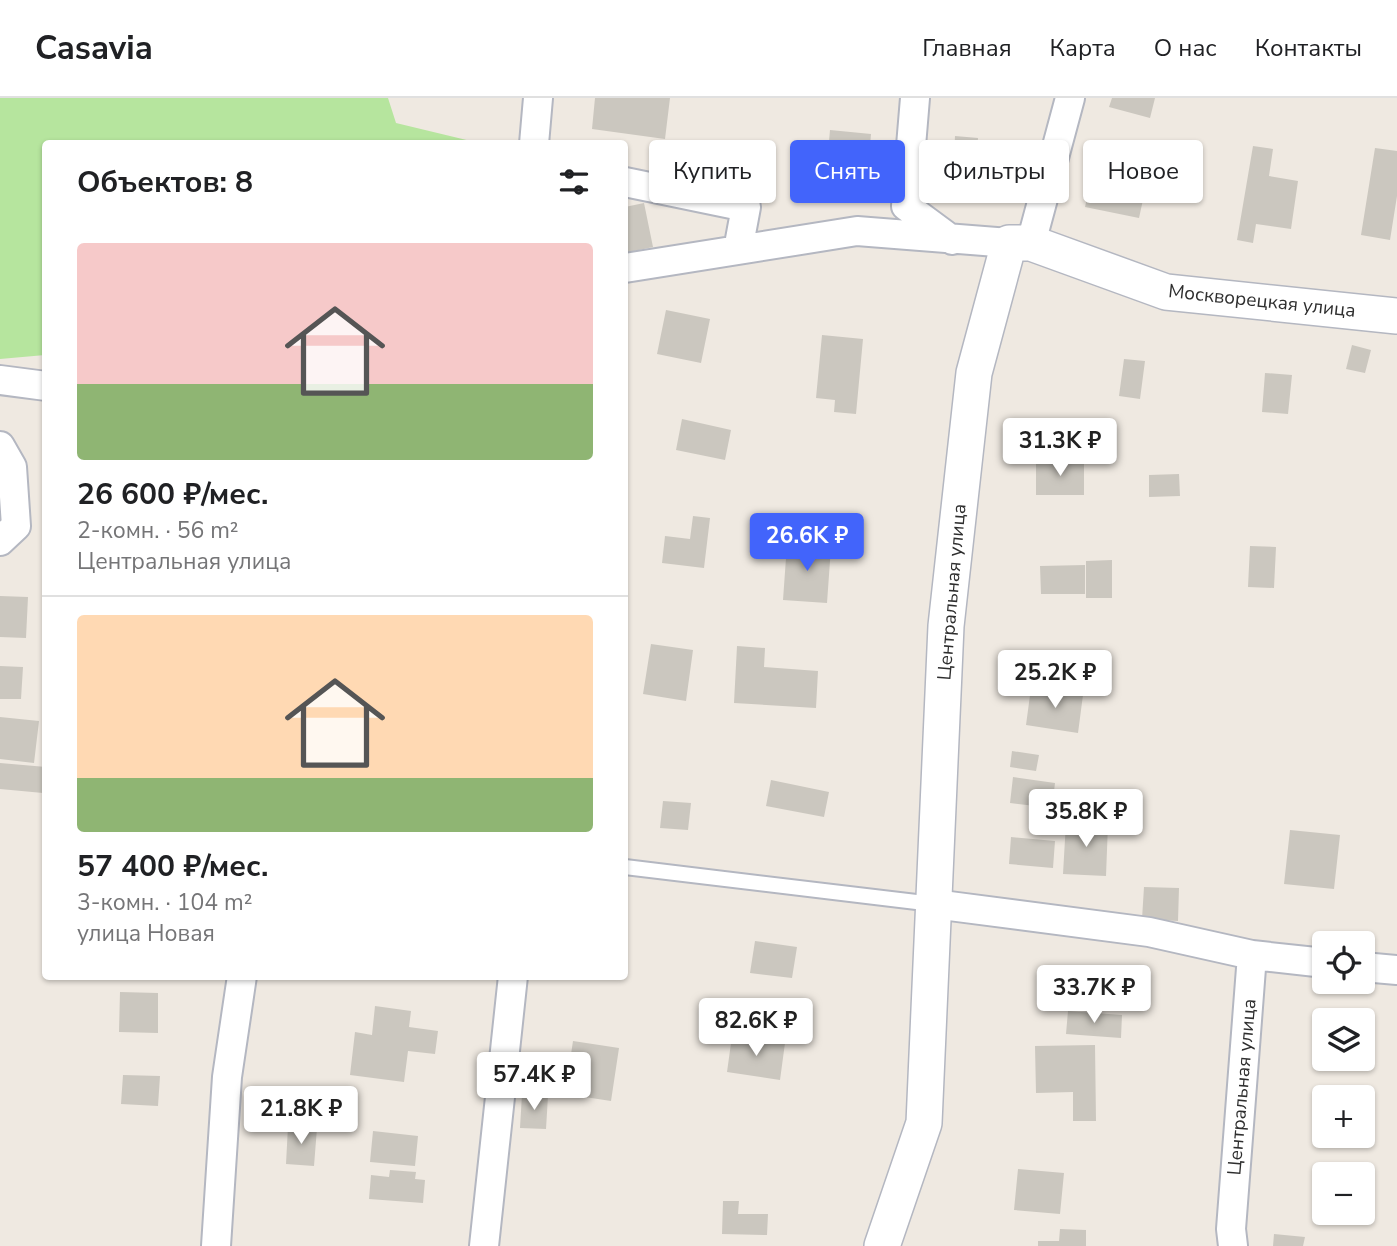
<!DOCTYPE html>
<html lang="ru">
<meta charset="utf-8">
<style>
:root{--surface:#fff;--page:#f2f2f2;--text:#202124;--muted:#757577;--line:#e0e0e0;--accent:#4264fb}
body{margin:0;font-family:"Nunito Sans",sans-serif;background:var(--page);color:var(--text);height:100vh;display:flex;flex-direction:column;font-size:26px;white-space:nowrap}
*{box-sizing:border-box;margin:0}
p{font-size:23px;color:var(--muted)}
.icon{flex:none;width:38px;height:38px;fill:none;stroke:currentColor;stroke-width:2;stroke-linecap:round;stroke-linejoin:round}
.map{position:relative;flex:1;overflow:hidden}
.details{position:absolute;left:42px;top:42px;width:586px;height:840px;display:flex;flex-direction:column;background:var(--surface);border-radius:7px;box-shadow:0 2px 5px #0004}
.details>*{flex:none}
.banner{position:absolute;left:649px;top:42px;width:642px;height:63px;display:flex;gap:14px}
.fabs{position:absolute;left:1312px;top:833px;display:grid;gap:14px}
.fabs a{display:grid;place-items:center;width:63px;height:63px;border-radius:7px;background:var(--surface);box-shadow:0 2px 5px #0004;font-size:35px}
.price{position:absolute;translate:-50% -60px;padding:0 16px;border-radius:7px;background:#fff;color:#222;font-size:23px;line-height:46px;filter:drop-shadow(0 2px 4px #0008)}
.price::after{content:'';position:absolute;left:50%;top:42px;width:21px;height:16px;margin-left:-10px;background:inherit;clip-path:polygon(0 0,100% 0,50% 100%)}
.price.on{background:var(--accent);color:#fff}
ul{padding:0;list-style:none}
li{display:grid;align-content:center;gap:14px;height:371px;padding:0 35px}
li+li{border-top:2px solid var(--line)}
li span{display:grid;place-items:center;height:217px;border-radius:7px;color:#555}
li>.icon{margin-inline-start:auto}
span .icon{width:126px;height:126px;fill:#fffc;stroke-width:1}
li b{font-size:30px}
h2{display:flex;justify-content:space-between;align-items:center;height:84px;padding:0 35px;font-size:30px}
.tag{padding:0 24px;border-radius:7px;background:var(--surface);box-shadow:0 2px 5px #0004;font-size:24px;line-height:63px}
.tag.on{background:var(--accent);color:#fff}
header{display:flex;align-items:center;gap:42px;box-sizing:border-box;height:98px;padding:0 35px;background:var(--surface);border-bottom:2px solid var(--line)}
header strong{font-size:33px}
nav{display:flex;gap:38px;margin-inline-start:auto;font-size:24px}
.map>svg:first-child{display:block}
.green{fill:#b6e59e}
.building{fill:#cbc7bf}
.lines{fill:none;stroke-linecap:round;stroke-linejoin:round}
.service-casing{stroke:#b4b7c1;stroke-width:18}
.minor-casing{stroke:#b4b7c1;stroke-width:32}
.tertiary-casing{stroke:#b4b7c1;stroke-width:38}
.service{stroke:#fff;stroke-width:14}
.minor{stroke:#fff;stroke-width:28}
.tertiary{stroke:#fff;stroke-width:35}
.labels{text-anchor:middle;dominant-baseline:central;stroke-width:6;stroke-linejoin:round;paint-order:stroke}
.street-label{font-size:19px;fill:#2e2e2e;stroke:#fff}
</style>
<header>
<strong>Casavia</strong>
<nav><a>Главная</a><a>Карта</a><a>О нас</a><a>Контакты</a></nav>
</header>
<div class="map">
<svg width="1397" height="1148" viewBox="0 0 1397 1148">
<rect width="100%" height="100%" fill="#efe9e1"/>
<path class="green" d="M 0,0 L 388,0 L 396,25 L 479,45 L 46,46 L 45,257 L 0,261 Z"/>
<path class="building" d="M 595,0 L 670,0 L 665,41 L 592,31 Z
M 1112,0 L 1155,0 L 1150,20 L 1109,9 Z
M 830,32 L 871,36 L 868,70 L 827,66 Z
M 955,38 L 978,40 L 976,78 L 953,77 Z
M 1253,48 L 1273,51 L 1269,78 L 1298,83 L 1291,131 L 1256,126 L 1253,145 L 1237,142 Z
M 1375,50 L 1397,53 L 1397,98 L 1390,142 L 1361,137 Z
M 1096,59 L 1150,70 L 1139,120 L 1085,109 Z
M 644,105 L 653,149 L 625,155 L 625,109 Z
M 666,212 L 710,221 L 701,265 L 657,256 Z
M 822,237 L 863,241 L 856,316 L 834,314 L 835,302 L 816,300 Z
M 1352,247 L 1371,252 L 1365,275 L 1346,271 Z
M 1124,261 L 1145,263 L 1140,301 L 1119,298 Z
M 1265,275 L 1292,277 L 1288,316 L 1262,314 Z
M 682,321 L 731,332 L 725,362 L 676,352 Z
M 1084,363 L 1084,397 L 1036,397 L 1036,364 Z
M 1179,376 L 1180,398 L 1149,399 L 1149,377 Z
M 693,418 L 710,420 L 704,470 L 662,465 L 665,438 L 690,441 Z
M 787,446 L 831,449 L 827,505 L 783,502 Z
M 1250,448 L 1276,449 L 1274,490 L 1248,489 Z
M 1112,462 L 1112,500 L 1086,500 L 1086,463 Z
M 1085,467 L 1085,496 L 1041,496 L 1040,468 Z
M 0,498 L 28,499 L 26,540 L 0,539 Z
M 651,546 L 693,552 L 686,603 L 643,596 Z
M 737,548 L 765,550 L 764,569 L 818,573 L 816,610 L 734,605 Z
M 0,568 L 23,569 L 21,601 L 0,601 Z
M 1031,590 L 1083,597 L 1078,635 L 1026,627 Z
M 0,619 L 39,623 L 34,665 L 0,661 Z
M 1012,653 L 1039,657 L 1036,673 L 1010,669 Z
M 0,665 L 46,669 L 43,695 L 0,691 Z
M 1013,679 L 1055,685 L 1052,710 L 1010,705 Z
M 771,682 L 829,694 L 824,719 L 766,708 Z
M 663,703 L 691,705 L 688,732 L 660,730 Z
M 1066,724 L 1108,726 L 1106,778 L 1063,776 Z
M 1290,732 L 1340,737 L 1334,791 L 1284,786 Z
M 1011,739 L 1055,743 L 1053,770 L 1009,766 Z
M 1144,789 L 1179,790 L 1178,823 L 1142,821 Z
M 755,843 L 797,849 L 792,880 L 750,875 Z
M 120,894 L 158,895 L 158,935 L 119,934 Z
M 375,908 L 411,913 L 409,929 L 438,933 L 435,956 L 408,953 L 404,984 L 350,977 L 355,934 L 372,937 Z
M 1068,913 L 1122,917 L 1121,940 L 1066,936 Z
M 732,938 L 785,945 L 780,982 L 727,974 Z
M 573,943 L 619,950 L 611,1003 L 565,996 Z
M 1095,947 L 1096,1023 L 1073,1023 L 1073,994 L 1036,995 L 1035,948 Z
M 123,977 L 160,978 L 158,1008 L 121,1006 Z
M 522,996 L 548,998 L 546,1031 L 520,1030 Z
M 288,1028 L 317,1030 L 314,1068 L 286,1066 Z
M 373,1033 L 418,1038 L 415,1068 L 370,1064 Z
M 1018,1071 L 1064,1075 L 1060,1116 L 1014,1112 Z
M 390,1072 L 416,1074 L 415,1081 L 425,1082 L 423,1105 L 369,1101 L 371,1077 L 389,1079 Z
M 723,1103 L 739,1103 L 738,1116 L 768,1116 L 767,1137 L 722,1136 Z
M 1060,1131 L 1086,1132 L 1086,1148 L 1038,1148 L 1038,1143 L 1059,1143 Z
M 1274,1136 L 1305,1139 L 1303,1148 L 1273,1148 Z"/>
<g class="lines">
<g class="service-casing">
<path id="service" d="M 625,769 L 933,806"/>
</g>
<g class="minor-casing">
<path id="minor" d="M 915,0 L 906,108 L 952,142
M 534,46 L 538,0
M 625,84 L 746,109 L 738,152
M 1031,145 L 1070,0
M 625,170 L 857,133 L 1009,145
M 0,282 L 46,288
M 0,348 L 12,369 L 16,428 L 0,443
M 934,806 L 1149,834 L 1252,857 L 1231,1131 L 1233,1148
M 1252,857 L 1325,865
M 1363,869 L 1397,872
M 216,1148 L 227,979 L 242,878
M 484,1148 L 513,878"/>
</g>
<g class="tertiary-casing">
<path id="tertiary" d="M 882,1148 L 924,1025 L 946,528 L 974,275 L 1009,145 L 1031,145 L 1166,194 L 1397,218"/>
</g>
<use href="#service" class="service"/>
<use href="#minor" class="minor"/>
<use href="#tertiary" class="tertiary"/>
</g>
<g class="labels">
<g class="street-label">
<text transform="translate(1262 203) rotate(6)">Москворецкая улица</text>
<text transform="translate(952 494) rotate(-85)">Центральная улица</text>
<text transform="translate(1242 989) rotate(-85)">Центральная улица</text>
</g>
</g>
</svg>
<div class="fabs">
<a><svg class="icon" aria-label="locate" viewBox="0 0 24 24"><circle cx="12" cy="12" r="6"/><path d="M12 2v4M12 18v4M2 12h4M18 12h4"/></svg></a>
<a><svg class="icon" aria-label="layers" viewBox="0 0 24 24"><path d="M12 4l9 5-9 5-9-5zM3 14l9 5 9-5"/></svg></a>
<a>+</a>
<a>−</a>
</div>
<b class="price" style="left:1060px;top:380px">31.3K ₽</b>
<b class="price on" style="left:807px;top:475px">26.6K ₽</b>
<b class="price" style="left:1055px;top:612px">25.2K ₽</b>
<b class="price" style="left:1086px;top:751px">35.8K ₽</b>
<b class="price" style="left:1094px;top:927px">33.7K ₽</b>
<b class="price" style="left:756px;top:960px">82.6K ₽</b>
<b class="price" style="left:534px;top:1014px">57.4K ₽</b>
<b class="price" style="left:301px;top:1048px">21.8K ₽</b>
<div class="banner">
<a class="tag">Купить</a>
<a class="tag on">Снять</a>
<a class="tag">Фильтры</a>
<a class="tag">Новое</a>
</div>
<section class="details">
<h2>Объектов: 8<svg class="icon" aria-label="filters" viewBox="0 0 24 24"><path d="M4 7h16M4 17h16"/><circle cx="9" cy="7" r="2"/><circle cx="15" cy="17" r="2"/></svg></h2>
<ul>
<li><span style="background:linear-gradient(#f6c9c9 65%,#8fb573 0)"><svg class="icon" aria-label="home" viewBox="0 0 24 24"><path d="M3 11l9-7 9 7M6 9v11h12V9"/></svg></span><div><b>26 600 ₽/мес.</b><p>2-комн. · 56 m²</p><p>Центральная улица</p></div></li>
<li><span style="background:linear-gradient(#ffd9b3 75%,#8fb573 0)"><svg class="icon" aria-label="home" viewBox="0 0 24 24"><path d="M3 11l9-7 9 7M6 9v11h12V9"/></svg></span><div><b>57 400 ₽/мес.</b><p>3-комн. · 104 m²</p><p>улица Новая</p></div></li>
</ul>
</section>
</div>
